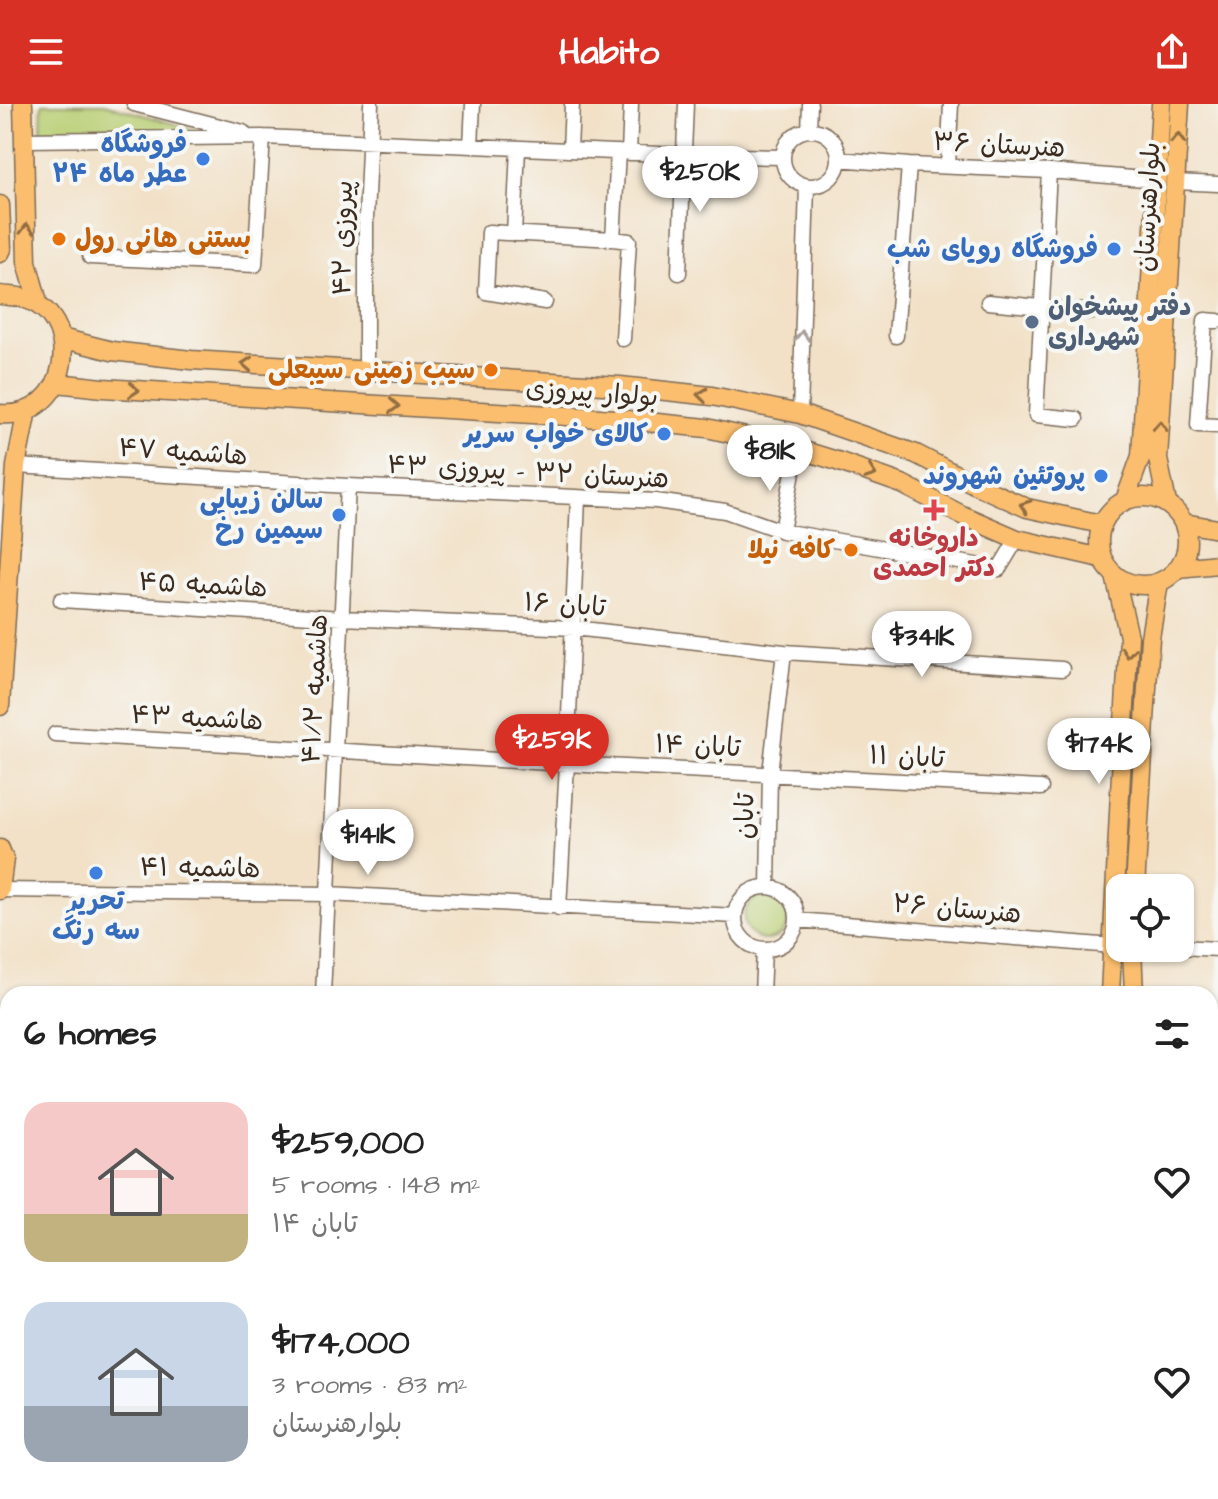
<!DOCTYPE html>
<meta charset="utf-8">
<style>
:root{--surface:#fff;--page:#f2f2f2;--text:#222;--muted:#767676;--accent:#d93025}
body{margin:0;font-family:"Architects Daughter","Playpen Sans Arabic",sans-serif;background:var(--page);color:var(--text);height:100vh;display:flex;flex-direction:column;font-size:30px;white-space:nowrap}
*{box-sizing:border-box;margin:0}
p{font-size:26px;color:var(--muted)}
.icon{flex:none;width:44px;height:44px;fill:none;stroke:currentColor;stroke-width:2;stroke-linecap:round;stroke-linejoin:round}
.map{position:relative;flex:1;overflow:hidden}
.details{position:absolute;left:0px;top:882px;width:1218px;height:514px;display:flex;flex-direction:column;background:var(--surface);border-radius:24px 24px 0 0;box-shadow:0 2px 6px #0004}
.details>*{flex:none}
.buttons{position:absolute;left:1106px;top:770px;display:grid;gap:16px}
.buttons a{display:grid;place-items:center;width:88px;height:88px;border-radius:16px;background:var(--surface);box-shadow:0 2px 6px #0004;font-size:40px}
.price{position:absolute;translate:-50% -68px;padding:0 18px;border-radius:28px;background:#fff;color:#222;font-size:26px;line-height:52px;filter:drop-shadow(0 2px 4px #0008)}
.price::after{content:'';position:absolute;left:50%;top:48px;width:24px;height:18px;margin-left:-12px;background:inherit;clip-path:polygon(0 0,100% 0,50% 100%)}
.price.selected{background:var(--accent);color:#fff}
ul{padding:0;list-style:none}
li{display:flex;align-items:center;gap:24px;height:200px;padding:0 24px}
li span{display:grid;place-items:center;flex:none;width:224px;height:160px;border-radius:24px;color:#555}
li>.icon{margin-inline-start:auto}
span .icon{width:96px;height:96px;fill:#fffc;stroke-width:1}
li b{font-size:34px}
h2{display:flex;justify-content:space-between;align-items:center;height:96px;padding:0 24px;font-size:34px}
header{display:flex;justify-content:space-between;align-items:center;height:104px;padding:0 24px;background:var(--accent);color:#fff;font-size:36px;font-weight:700}
.map>svg:first-child{display:block}
.green{fill:#b8ce72;stroke:#7a7c48;stroke-width:2}
.lines{fill:none;stroke-linecap:round;stroke-linejoin:round}
.minor-casing{stroke:#7b6a59;stroke-width:17}
.major-casing{stroke:#7b6a59;stroke-width:21}
.minor{stroke:#fff;stroke-width:14}
.major{stroke:#fbbe6e;stroke-width:18}
.oneway{stroke:#916d42}
.oneway2{stroke:#a79f9a}
.shop-dot{fill:#3f7fe0;stroke:#f6f6f2;stroke-width:3}
.food-dot{fill:#e8710a;stroke:#f6f6f2;stroke-width:3}
.service-dot{fill:#5c6f8a;stroke:#f6f6f2;stroke-width:3}
.health-dot{fill:#e0444e;stroke:#f6f6f2;stroke-width:3}
.labels{text-anchor:middle;dominant-baseline:central;stroke-width:8;stroke-linejoin:round;paint-order:stroke}
.shop-label{font-size:26px;font-weight:bold;fill:#366cbe;stroke:#f6f6f2;text-anchor:end}
.street-label{font-size:26px;fill:#3b2a1e;stroke:#f6f6f2}
.food-label{font-size:26px;font-weight:bold;fill:#c56008;stroke:#f6f6f2;text-anchor:end}
.service-label{font-size:26px;font-weight:bold;fill:#4e5e75;stroke:#f6f6f2;text-anchor:start}
.health-label{font-size:26px;font-weight:bold;fill:#be3a42;stroke:#f6f6f2}
</style>
<header><svg class="icon" aria-label="menu" viewBox="0 0 24 24"><path d="M4 6h16M4 12h16M4 18h16"/></svg>Habito<svg class="icon" aria-label="share" viewBox="0 0 24 24"><path d="M12 15V3M7 8l5-5 5 5M5 13v7h14v-7"/></svg></header>
<div class="map">
<svg width="1218" height="1395" viewBox="0 0 1218 1395">
<rect width="100%" height="100%" fill="#f6f6f2"/>
<filter id="ink" filterUnits="userSpaceOnUse"><feTurbulence type="fractalNoise" baseFrequency=".0125" numOctaves="2"/><feDisplacementMap in="SourceGraphic" scale="16" xChannelSelector="R" yChannelSelector="G"/><feConvolveMatrix kernelMatrix="1 2 1 2 8 2 1 2 1" color-interpolation-filters="sRGB"/></filter>
<filter id="wash" filterUnits="userSpaceOnUse"><feTurbulence type="fractalNoise" baseFrequency=".006" numOctaves="4" result="noise"/><feDisplacementMap in="SourceGraphic" scale="32" xChannelSelector="R" yChannelSelector="G"/><feGaussianBlur stdDeviation="1.8" result="paint"/><feColorMatrix in="noise" values="0 0 0 0 0 0 0 0 0 0 0 0 0 0 0 0 0 1.4 0 .05"/><feComposite in="paint" operator="in"/></filter>
<g filter="url(#wash)">
<rect width="100%" height="100%" fill="#f2e1c7"/>
<path class="green" d="M 42,0 L 104,0 L 218,32 L 41,27 Z
M744 814a22 22 0 1 1 44 0a22 22 0 1 1-44 0Z
M 1218,893 L 1218,968 L 1210,967 L 1210,900 Z
M 0,1236 L 8,1236 L 8,1303 L 0,1303 Z"/>
</g>
<g filter="url(#ink)">
<g class="lines">
<g class="minor-casing">
<path id="minor" d="M 134,0 L 243,28
M 809,26 L 810,0
M783 54a28 28 0 1 1 56 0a28 28 0 1 1-56 0Z
M 25,36 L 263,33 L 683,51 L 783,53
M 471,42 L 473,0
M 570,46 L 572,0
M 629,49 L 631,0
M 839,55 L 909,61 L 1049,67 L 1156,76
M 948,62 L 951,0
M 1049,67 L 1036,311 L 1076,315
M 1175,78 L 1218,80
M 514,130 L 518,44
M 613,135 L 618,48
M 90,153 L 255,161 L 263,33
M 679,169 L 686,0
M 545,198 L 486,188 L 489,128 L 613,135 L 629,137 L 623,235
M 988,198 L 1092,208
M 1218,217 L 1205,216 L 1198,321 L 1218,322
M 896,232 L 909,61
M 366,268 L 366,115 L 371,0
M 800,310 L 807,82
M 16,362 L 348,382 L 656,397 L 725,407 L 782,427 L 999,465 L 1017,435
M 782,427 L 795,357
M 61,496 L 342,514 L 574,524 L 784,548 L 1062,565
M 55,630 L 567,660 L 1041,684
M735 814a31 31 0 1 1 62 0a31 31 0 1 1-62 0Z
M 768,783 L 770,669 L 784,548
M 0,786 L 329,790 L 735,812
M 559,804 L 567,660 L 578,394
M 797,816 L 1113,842
M 1180,843 L 1218,845
M 323,890 L 348,382
M 762,890 L 764,845
M 1210,975 L 1218,975
M 1210,1216 L 1218,1216
M 1210,1372 L 1218,1372
M 293,1395 L 293,1388
M 736,1395 L 737,1388"/>
</g>
<g class="major-casing">
<path id="major" d="M 23,0 L 27,158 L 39,202
M 0,101 L 2,145 L 0,149
M 0,191 C 6,192 13,192 19,193 C 88,209 70,317 0,310
M 61,234 L 112,247 L 191,256 L 620,282 L 712,292 L 800,310 L 916,350 L 978,382 L 1027,404 L 1101,420
M 57,279 L 103,284 L 345,299 L 617,315 L 707,324 L 798,345 L 837,357 L 902,380 L 964,412 L 1017,435 L 1101,454
M1099 437a44 44 0 1 1 88 0a44 44 0 1 1-88 0Z
M 1125,396 L 1141,352 L 1161,0
M 1167,399 L 1158,355 L 1180,0
M 1184,419 L 1218,425
M 1178,464 L 1218,460
M 0,602 L 16,362 L 27,306
M 0,745 L 4,755 L 0,786
M 1135,784 L 1150,534 L 1159,478
M 1132,844 L 1134,890
M 1110,890 L 1120,688 L 1129,533 L 1115,472
M 1092,1395 L 1092,1388
M 1112,1395 L 1112,1388"/>
</g>
<use href="#minor" class="minor"/>
<use href="#major" class="major"/>
</g>
<defs><path id="oneway-chevron" d="M-2-3.5L2.5 0L-2 3.5" fill="none" stroke-width="1.6" stroke-linecap="round" stroke-linejoin="round" transform="scale(2)"/></defs>
<g class="oneway">
<use href="#oneway-chevron" transform="translate(1178 35) rotate(-87)"/>
<use href="#oneway-chevron" transform="translate(27 125) rotate(-91)"/>
<use href="#oneway-chevron" transform="translate(247 260) rotate(-176)"/>
<use href="#oneway-chevron" transform="translate(134 286) rotate(4)"/>
<use href="#oneway-chevron" transform="translate(702 291) rotate(-173)"/>
<use href="#oneway-chevron" transform="translate(394 302) rotate(3)"/>
<use href="#oneway-chevron" transform="translate(1160 322) rotate(-87)"/>
<use href="#oneway-chevron" transform="translate(871 369) rotate(20)"/>
<use href="#oneway-chevron" transform="translate(1025 402) rotate(-161)"/>
<use href="#oneway-chevron" transform="translate(1128 548) rotate(95)"/>
</g>
<use class="oneway2" href="#oneway-chevron" transform="translate(802 232) rotate(-88)"/>
</g>
<g class="shop-dot">
<circle cx="203" cy="55" r="8"/>
<circle cx="1114" cy="145" r="8"/>
<circle cx="664" cy="330" r="8"/>
<circle cx="1101" cy="372" r="8"/>
<circle cx="339" cy="411" r="8"/>
<circle cx="96" cy="769" r="8"/>
</g>
<g class="food-dot">
<circle cx="59" cy="135" r="8"/>
<circle cx="491" cy="266" r="8"/>
<circle cx="851" cy="446" r="8"/>
</g>
<circle class="service-dot" cx="1032" cy="218" r="8"/>
<path class="health-dot" d="M930 394h8v8h8v8h-8v8h-8v-8h-8v-8h8z"/>
<g class="labels">
<g class="shop-label">
<text x="187" y="40">فروشگاه<tspan x="187" dy="30">عطر ماه ۲۴</tspan></text>
<text x="1098" y="145">فروشگاه رویای شب</text>
<text x="648" y="330">کالای خواب سریر</text>
<text x="1085" y="372">پروتئین شهروند</text>
<text x="323" y="396">سالن زیبایی<tspan x="323" dy="30">سیمین رخ</tspan></text>
<text x="96" y="797" text-anchor="middle">تحریر<tspan x="96" dy="30">سه رنگ</tspan></text>
</g>
<g class="street-label">
<text transform="translate(999 41) rotate(3)">هنرستان ۳۶</text>
<text transform="translate(1148 103) rotate(-87)">بلوارهنرستان</text>
<text transform="translate(343 134) rotate(-89)">پیروزی ۴۲</text>
<text transform="translate(592 289) rotate(4)">بولوار پیروزی</text>
<text transform="translate(183 348) rotate(4)">هاشمیه ۴۷</text>
<text transform="translate(528 368) rotate(3)">هنرستان ۳۲ - پیروزی ۴۳</text>
<text transform="translate(203 481) rotate(3)">هاشمیه ۴۵</text>
<text transform="translate(565 501) rotate(4)">تابان ۱۶</text>
<text transform="translate(315 585) rotate(-87)">هاشمیه ۴۱/۲</text>
<text transform="translate(197 614) rotate(3)">هاشمیه ۴۳</text>
<text transform="translate(698 642) rotate(3)">تابان ۱۴</text>
<text transform="translate(907 653) rotate(3)">تابان ۱۱</text>
<text transform="translate(745 712) rotate(-89)">تابان</text>
<text transform="translate(200 764) rotate(1)">هاشمیه ۴۱</text>
<text transform="translate(957 805) rotate(5)">هنرستان ۲۶</text>
</g>
<g class="food-label">
<text x="75" y="135" text-anchor="start">بستنی هانی رول</text>
<text x="475" y="266">سیب زمینی سیبعلی</text>
<text x="835" y="446">کافه نیلا</text>
</g>
<g class="service-label">
<text x="1048" y="203">دفتر پیشخوان<tspan x="1048" dy="30">شهرداری</tspan></text>
</g>
<g class="health-label">
<text x="934" y="434">داروخانه<tspan x="934" dy="30">دکتر احمدی</tspan></text>
</g>
</g>
</svg>
<div class="buttons">
<a><svg class="icon" aria-label="locate" viewBox="0 0 24 24"><circle cx="12" cy="12" r="6"/><path d="M12 2v4M12 18v4M2 12h4M18 12h4"/></svg></a>
</div>
<b class="price" style="left:700px;top:110px">$250K</b>
<b class="price" style="left:770px;top:389px">$81K</b>
<b class="price" style="left:922px;top:575px">$341K</b>
<b class="price selected" style="left:552px;top:678px">$259K</b>
<b class="price" style="left:1099px;top:682px">$174K</b>
<b class="price" style="left:368px;top:773px">$141K</b>
<section class="details">
<h2>6 homes<svg class="icon" aria-label="filters" viewBox="0 0 24 24"><path d="M4 7h16M4 17h16"/><circle cx="9" cy="7" r="2"/><circle cx="15" cy="17" r="2"/></svg></h2>
<ul>
<li><span style="background:linear-gradient(#f6c9c9 70%,#c2b280 0)"><svg class="icon" aria-label="home" viewBox="0 0 24 24"><path d="M3 11l9-7 9 7M6 9v11h12V9"/></svg></span><div><b>$259,000</b><p>5 rooms · 148 m²</p><p>تابان ۱۴</p></div><svg class="icon" aria-label="heart" viewBox="0 0 24 24"><path d="M12 20l-8-8c-3-5 5-10 8-4 3-6 11-1 8 4z"/></svg></li>
<li><span style="background:linear-gradient(#c9d6e8 65%,#9aa5b1 0)"><svg class="icon" aria-label="home" viewBox="0 0 24 24"><path d="M3 11l9-7 9 7M6 9v11h12V9"/></svg></span><div><b>$174,000</b><p>3 rooms · 83 m²</p><p>بلوارهنرستان</p></div><svg class="icon" aria-label="heart" viewBox="0 0 24 24"><path d="M12 20l-8-8c-3-5 5-10 8-4 3-6 11-1 8 4z"/></svg></li>
</ul>
</section>
</div>
